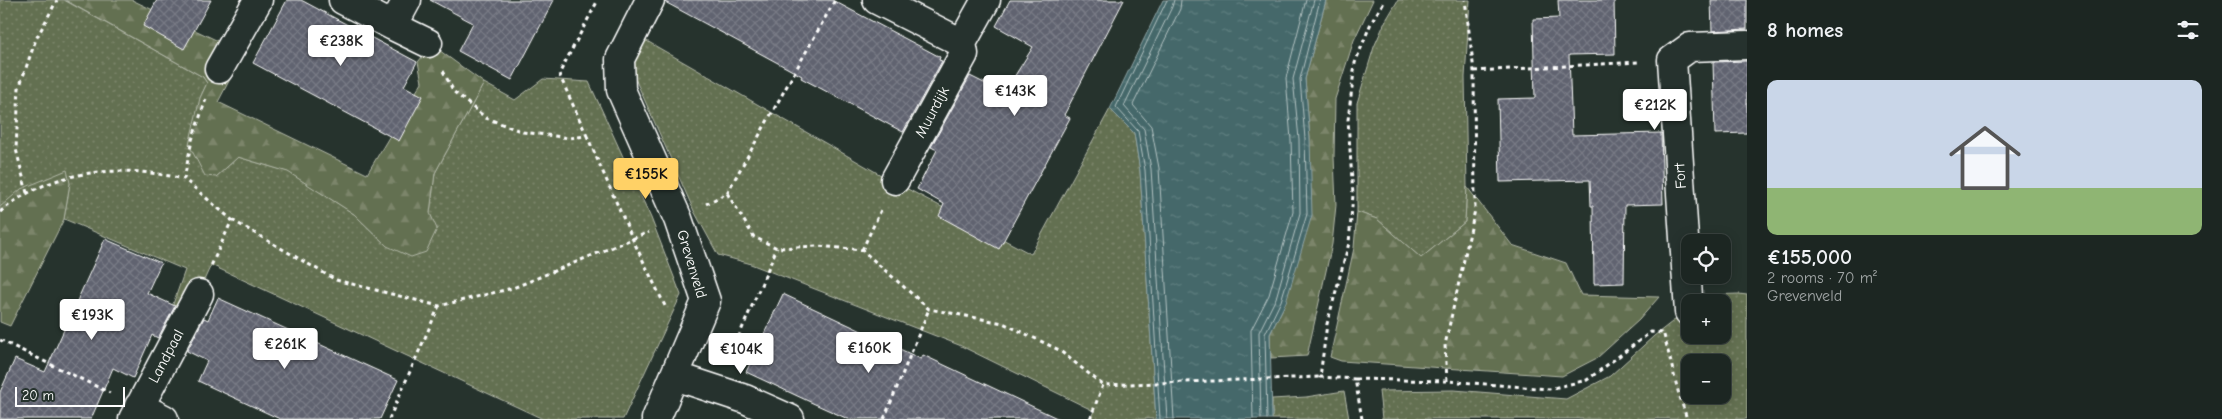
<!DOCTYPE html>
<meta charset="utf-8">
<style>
:root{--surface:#1c2622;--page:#29322f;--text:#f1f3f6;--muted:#a0a5a5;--line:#3a4340;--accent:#ffd166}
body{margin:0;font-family:"Comic Neue",sans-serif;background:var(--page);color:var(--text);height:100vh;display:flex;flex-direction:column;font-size:19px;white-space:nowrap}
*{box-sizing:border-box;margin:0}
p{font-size:16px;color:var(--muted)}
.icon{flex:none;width:28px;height:28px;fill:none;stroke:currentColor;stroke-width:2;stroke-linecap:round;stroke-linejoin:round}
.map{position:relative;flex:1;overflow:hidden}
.sheet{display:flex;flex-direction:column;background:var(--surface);width:475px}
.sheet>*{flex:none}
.controls{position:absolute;left:1681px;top:234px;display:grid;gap:10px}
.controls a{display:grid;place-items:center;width:50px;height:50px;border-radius:10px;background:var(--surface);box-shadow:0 2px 12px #0003,0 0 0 1px var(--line);font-size:25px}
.scale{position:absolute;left:15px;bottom:12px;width:110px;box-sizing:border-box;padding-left:5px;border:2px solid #fff;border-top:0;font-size:14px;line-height:18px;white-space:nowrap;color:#fff;-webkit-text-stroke:4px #26332d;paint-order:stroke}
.price{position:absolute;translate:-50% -42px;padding:0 11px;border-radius:5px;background:#fff;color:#222;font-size:16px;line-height:32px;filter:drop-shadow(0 1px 2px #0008)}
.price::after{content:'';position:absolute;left:50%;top:30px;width:15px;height:11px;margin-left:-8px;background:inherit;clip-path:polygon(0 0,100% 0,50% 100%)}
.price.on{background:var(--accent);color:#111}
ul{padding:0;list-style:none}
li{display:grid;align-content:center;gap:10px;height:265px;padding:0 20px}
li+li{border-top:1px solid var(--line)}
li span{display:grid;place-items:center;height:155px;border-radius:10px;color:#555}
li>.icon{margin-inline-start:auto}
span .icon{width:90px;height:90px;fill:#fffc;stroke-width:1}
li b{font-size:21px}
h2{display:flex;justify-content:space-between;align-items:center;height:60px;padding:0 20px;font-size:21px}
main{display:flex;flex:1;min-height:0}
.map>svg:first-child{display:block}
.grass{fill:url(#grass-dots);stroke:#b2b8a8;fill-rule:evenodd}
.forest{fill:url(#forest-firs);stroke:#b2b8a8}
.water{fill:url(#water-ripples);stroke:#8fa4a6}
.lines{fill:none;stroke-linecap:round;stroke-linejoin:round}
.shore{stroke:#b4c3c3;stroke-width:1}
.building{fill:url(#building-cross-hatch);stroke:#fff}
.street-casing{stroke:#fff;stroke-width:31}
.path{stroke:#fff;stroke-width:3;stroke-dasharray:4 4;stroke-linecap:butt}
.street{stroke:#26332d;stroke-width:28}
.labels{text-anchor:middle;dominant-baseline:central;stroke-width:4;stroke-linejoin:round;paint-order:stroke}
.street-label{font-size:15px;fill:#fff;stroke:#26332d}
</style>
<main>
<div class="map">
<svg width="1747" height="419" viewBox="0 0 1747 419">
<defs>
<pattern id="grass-dots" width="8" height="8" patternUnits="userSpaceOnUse" patternTransform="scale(1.25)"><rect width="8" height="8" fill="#647051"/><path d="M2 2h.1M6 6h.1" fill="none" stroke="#7b856b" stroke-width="1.8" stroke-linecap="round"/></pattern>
<pattern id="forest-firs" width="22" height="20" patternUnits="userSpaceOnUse" patternTransform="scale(1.25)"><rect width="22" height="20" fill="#647051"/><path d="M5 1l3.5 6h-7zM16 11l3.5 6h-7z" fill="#7b856b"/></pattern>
<pattern id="water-ripples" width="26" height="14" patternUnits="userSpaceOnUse" patternTransform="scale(1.25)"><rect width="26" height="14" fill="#44686a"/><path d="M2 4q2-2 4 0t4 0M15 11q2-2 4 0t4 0" fill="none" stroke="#607f80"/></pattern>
<pattern id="building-cross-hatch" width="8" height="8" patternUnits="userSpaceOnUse" patternTransform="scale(1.25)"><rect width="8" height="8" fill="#606370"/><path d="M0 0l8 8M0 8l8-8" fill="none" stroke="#787a85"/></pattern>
</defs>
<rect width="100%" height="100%" fill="#26332d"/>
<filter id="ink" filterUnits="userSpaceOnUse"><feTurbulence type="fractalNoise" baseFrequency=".02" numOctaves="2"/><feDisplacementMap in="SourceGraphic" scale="10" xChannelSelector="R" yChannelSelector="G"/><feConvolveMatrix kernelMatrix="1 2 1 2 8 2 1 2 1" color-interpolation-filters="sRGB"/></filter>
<g filter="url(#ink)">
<path class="grass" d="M 0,0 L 64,0 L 203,77 L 207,83 L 200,98 L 216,177 L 238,157 L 289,172 L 354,214 L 387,246 L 430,213 L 435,173 L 484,83 L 515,100 L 543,79 L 589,82 L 651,218 L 681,295 L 623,419 L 543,419 L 211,265 L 189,313 L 172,307 L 185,270 L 64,219 L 70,183 L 0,207 Z
M 1398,0 L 1470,0 L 1465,77 L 1467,187 L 1465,222 L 1421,258 L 1377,219 L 1357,212 L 1357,103 L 1374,47 L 1385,22 Z
M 645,40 L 881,175 L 1031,254 L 1110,109 L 1134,133 L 1140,171 L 1156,419 L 1090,419 L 1094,411 L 959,345 L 748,263 L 718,255 L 694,211 L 629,65 Z
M 1739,294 L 1747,295 L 1747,419 L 1382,419 L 1379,391 L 1454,390 L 1566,399 L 1610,376 L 1654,336 L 1690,308 L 1690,335 L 1722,335 L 1722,302 L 1697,302 L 1707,295 ZM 1690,362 L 1722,362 L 1722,395 L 1690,395 Z
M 1344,391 L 1349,419 L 1272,419 L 1272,399 L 1306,397 Z"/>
<path class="forest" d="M 65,0 L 132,0 L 216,40 L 241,58 L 218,102 L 367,174 L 422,82 L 418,62 L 432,45 L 484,83 L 435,173 L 430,213 L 437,229 L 426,252 L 411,257 L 387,246 L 354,214 L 288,172 L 238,157 L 216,177 L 205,176 L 189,145 L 200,98 L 207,83 L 203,77 Z
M 1326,0 L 1373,0 L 1354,40 L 1335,99 L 1334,157 L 1336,205 L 1332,244 L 1307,356 L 1271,358 L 1270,334 L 1286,302 L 1310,139 L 1305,79 Z
M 67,170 L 70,183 L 64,219 L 10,326 L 0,322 L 0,207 L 21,189 Z
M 1467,187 L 1512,245 L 1566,263 L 1581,295 L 1659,297 L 1639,320 L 1597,358 L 1562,376 L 1341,361 L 1330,357 L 1354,248 L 1357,212 L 1377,219 L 1421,258 L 1465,222 Z"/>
<path class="water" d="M 1163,0 L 1326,0 L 1305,79 L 1310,139 L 1312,215 L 1286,302 L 1270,334 L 1272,419 L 1156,419 L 1140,171 L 1134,133 L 1110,109 Z"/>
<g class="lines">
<path class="shore" d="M 1160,419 L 1145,170 L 1138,131 L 1116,107 L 1167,0
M 1167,419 L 1151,169 L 1144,129 L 1124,106 L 1172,7 L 1174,0
M 1174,419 L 1159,168 L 1151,126 L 1133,105 L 1180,9 L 1181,0
M 1253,419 L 1251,330 L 1269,295 L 1293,212 L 1291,140 L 1286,78 L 1306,0
M 1261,419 L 1259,332 L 1276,298 L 1300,213 L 1299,139 L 1293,79 L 1314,0
M 1267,419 L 1265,334 L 1281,301 L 1307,214 L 1305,139 L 1300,79 L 1320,0"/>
</g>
<path class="building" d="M 157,0 L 211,0 L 184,49 L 143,26 Z
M 287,0 L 301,0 L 417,62 L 404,86 L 423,96 L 399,141 L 253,63 Z
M 430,0 L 554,0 L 512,80 L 458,51 L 473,23 Z
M 665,0 L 832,0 L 940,57 L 939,60 L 942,61 L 903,132 L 801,78 L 802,76 L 665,2 Z
M 1010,0 L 1124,0 L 1064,115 L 1070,118 L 999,249 L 939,216 L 944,204 L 917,189 L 937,150 L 931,147 L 970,76 L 1004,93 L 1033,47 L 996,26 Z
M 1558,0 L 1614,0 L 1615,54 L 1569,55 L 1572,135 L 1661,133 L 1663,204 L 1625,205 L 1624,283 L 1594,284 L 1593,206 L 1591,206 L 1590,180 L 1500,182 L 1498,99 L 1535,98 L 1533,19 L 1559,18 Z
M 1711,0 L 1747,0 L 1747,29 L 1712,31 Z
M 1747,61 L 1747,133 L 1715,134 L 1713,62 Z
M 105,239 L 161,263 L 147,293 L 175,306 L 158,338 L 152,335 L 133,378 L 113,368 L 91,419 L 0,419 L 0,392 L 15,359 L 45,372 Z
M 783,294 L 921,359 L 923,355 L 1059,419 L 848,419 L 806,400 L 746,372 Z
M 218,298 L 398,380 L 380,419 L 280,419 L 198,381 L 207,361 L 187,351 L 204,318 L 208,320 Z"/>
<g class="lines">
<g class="street-casing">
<path id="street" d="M 343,0 L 393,26 L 407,0
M 650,0 L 620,59 L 621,90 L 678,219 L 706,301 L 656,419
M 877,0 L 962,43
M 393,26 L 428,43
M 219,69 L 258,0
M 895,180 L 964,54 L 962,43 L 986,0
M 1689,312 L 1672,60 L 1690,47 L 1747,45
M 675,376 L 745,399 L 790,419
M 139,406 L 164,419
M 133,419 L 199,294"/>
</g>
<path class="path" d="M 443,71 L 454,92 L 486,118 L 523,132 L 569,138 L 587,136 L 633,240 L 666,308
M 1474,71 L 1639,62
M 206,99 L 192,140 L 184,179 L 232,220 L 211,266
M 587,136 L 559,74 L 598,0
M 27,193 L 16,149 L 19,88 L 36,39 L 57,0
M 727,193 L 835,0
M 706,204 L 727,193 L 754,237 L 777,248 L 818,246 L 862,250 L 929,309 L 1003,323 L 1059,350 L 1103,385
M 0,212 C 53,168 120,164 184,179
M 232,220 L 336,280 L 439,306 L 513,288 L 649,232
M 862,250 L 881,210
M 1664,335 L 1678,391 L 1687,419
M 0,340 L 110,393
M 729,359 L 777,248
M 1355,379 L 1447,381 L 1549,389 L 1587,380 L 1651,332 L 1663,333
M 1447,381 L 1445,345 L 1475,210 L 1474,71 L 1465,0
M 389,419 L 439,306
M 884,419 L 929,309
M 1090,419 L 1103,385 L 1320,377
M 1362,419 L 1355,379 L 1320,377 L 1327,324 L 1349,243 L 1353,195 L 1348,120 L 1355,63 L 1371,23 L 1385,0"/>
<use href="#street" class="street"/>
</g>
</g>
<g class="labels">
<g class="street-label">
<text transform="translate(932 112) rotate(-62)">Muurdijk</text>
<text transform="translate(1680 176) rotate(-94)">Fort</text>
<text transform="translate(692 264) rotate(73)">Grevenveld</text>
<text transform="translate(166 356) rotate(-62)">Landpaal</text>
</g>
</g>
</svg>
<div class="controls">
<a><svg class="icon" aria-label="locate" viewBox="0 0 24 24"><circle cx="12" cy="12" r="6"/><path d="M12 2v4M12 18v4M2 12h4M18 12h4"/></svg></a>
<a>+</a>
<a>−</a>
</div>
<div class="scale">20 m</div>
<b class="price" style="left:341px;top:67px">€238K</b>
<b class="price" style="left:1015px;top:117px">€143K</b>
<b class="price" style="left:1655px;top:131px">€212K</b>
<b class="price on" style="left:646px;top:200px">€155K</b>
<b class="price" style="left:92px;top:341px">€193K</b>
<b class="price" style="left:285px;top:370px">€261K</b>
<b class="price" style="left:869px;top:374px">€160K</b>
<b class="price" style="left:741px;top:375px">€104K</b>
</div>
<section class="sheet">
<h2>8 homes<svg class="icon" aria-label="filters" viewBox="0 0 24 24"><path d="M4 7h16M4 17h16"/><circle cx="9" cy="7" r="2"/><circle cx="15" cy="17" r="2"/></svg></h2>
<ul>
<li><span style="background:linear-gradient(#c9d6e8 70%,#8fb573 0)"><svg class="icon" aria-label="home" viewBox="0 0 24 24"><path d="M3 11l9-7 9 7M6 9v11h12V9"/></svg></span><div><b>€155,000</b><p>2 rooms · 70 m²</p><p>Grevenveld</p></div></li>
</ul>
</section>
</main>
